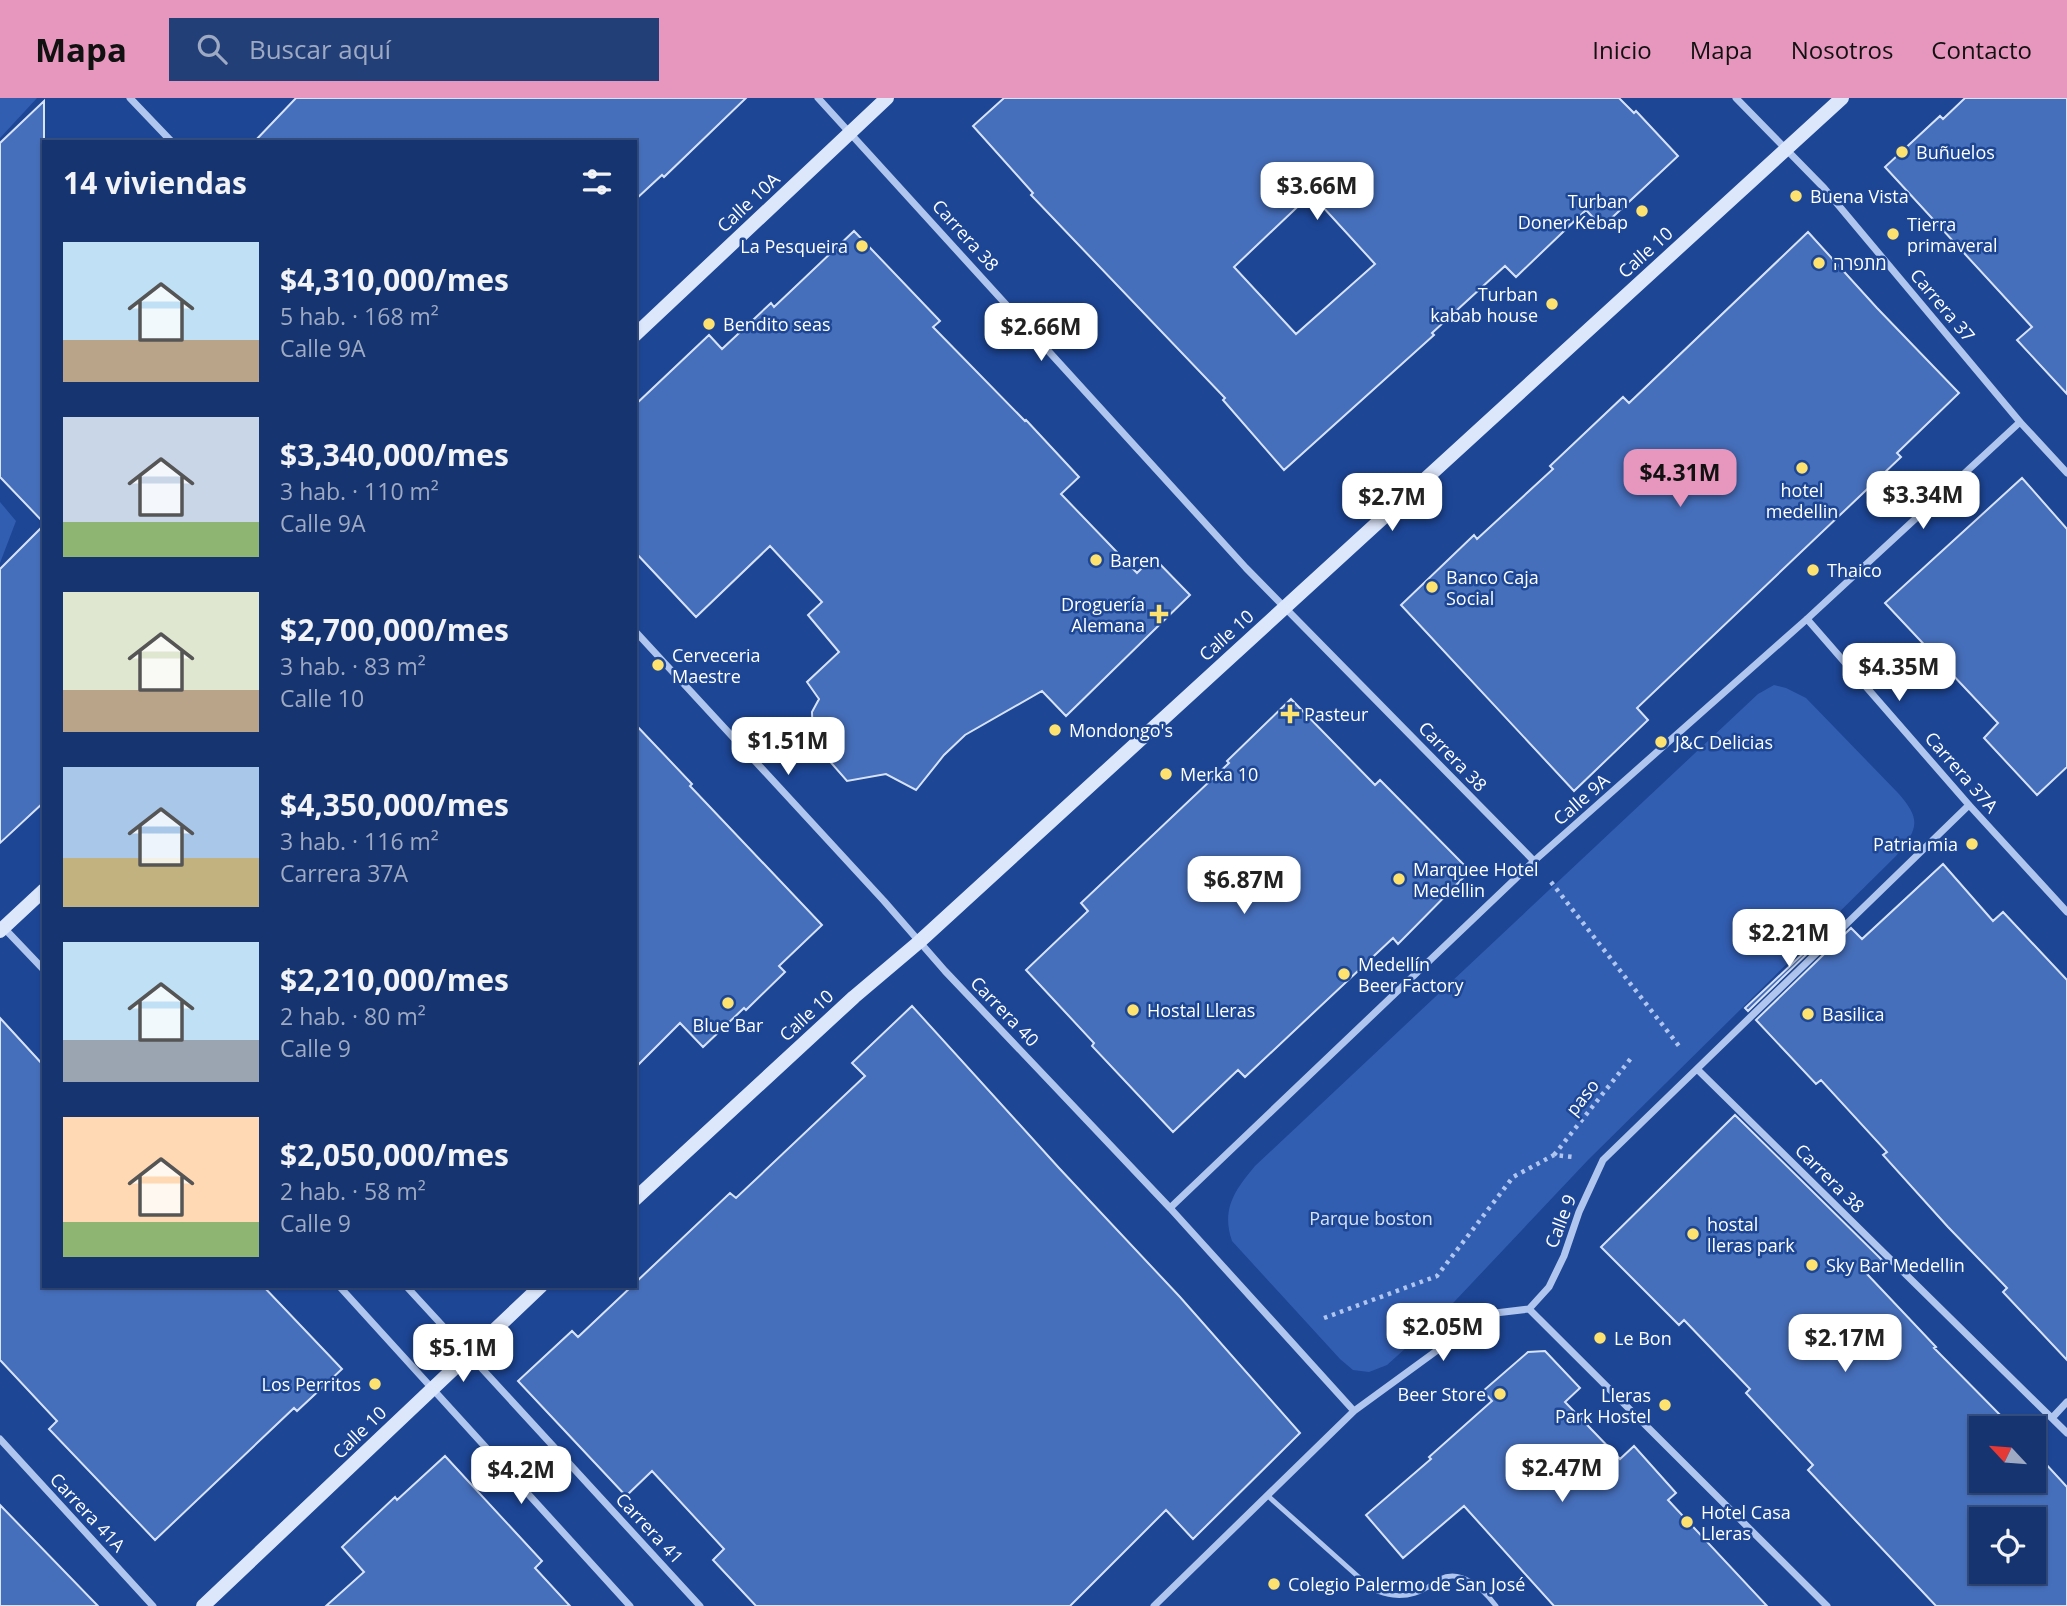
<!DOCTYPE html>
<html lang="es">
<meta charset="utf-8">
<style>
:root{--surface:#163470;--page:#233f78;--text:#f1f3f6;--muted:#9eaac3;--line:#354f83;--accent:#e797bd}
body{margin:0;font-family:"Open Sans",Heebo,sans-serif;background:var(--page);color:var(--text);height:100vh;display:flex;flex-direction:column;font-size:26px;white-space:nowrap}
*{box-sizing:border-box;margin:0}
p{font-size:23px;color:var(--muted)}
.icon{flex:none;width:38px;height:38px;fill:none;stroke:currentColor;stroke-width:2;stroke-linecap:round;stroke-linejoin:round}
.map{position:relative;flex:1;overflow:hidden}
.panel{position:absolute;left:42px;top:42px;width:595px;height:1148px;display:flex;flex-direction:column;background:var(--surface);border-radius:0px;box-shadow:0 2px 5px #0004,0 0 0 2px var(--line)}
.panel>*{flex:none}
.needle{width:46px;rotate:296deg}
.buttons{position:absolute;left:1969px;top:1318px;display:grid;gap:14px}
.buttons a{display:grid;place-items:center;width:77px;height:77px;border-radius:0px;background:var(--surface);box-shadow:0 2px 5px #0004,0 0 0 2px var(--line);font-size:35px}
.price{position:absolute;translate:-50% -60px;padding:0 16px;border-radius:14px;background:#fff;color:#222;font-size:23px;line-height:46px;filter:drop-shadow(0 2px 4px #0008)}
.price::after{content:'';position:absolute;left:50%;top:42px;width:21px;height:16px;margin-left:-10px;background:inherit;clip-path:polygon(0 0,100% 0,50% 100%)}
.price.active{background:var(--accent);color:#111}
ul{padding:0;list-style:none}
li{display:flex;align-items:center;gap:21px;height:175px;padding:0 21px}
li span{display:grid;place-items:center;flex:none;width:196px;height:140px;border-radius:0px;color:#555}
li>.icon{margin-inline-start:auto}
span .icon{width:84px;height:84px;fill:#fffc;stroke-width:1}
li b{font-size:30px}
h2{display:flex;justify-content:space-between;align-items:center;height:84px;padding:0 21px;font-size:30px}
header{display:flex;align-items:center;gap:42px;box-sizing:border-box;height:98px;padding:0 35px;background:var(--accent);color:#111}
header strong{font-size:33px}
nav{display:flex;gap:38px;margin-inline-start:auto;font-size:24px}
.search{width:490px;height:63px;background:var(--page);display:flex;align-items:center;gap:18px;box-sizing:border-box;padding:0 24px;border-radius:0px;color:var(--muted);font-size:26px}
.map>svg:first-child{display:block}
.green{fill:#325eb2}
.building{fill:#466fbb;stroke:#d7e3fa;stroke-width:2;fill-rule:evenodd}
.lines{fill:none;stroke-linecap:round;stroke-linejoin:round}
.path{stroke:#b0c6ef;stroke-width:4.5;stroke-dasharray:3.5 5;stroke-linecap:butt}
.lane{stroke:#b0c6ef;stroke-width:5}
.street{stroke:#b0c6ef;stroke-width:7}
.secondary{stroke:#dde7fb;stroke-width:14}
.poi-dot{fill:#fee26f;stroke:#1d4695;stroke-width:2.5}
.labels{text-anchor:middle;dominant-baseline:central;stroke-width:5;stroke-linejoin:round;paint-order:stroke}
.poi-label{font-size:18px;fill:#fff;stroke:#1d4695;text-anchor:start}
.street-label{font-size:18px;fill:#fff;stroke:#1d4695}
.park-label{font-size:18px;fill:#d7e3fa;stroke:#1d4695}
</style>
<header>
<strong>Mapa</strong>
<div class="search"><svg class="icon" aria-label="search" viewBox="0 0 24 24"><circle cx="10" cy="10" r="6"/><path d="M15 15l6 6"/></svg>Buscar aquí</div>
<nav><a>Inicio</a><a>Mapa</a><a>Nosotros</a><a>Contacto</a></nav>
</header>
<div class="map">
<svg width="2067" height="1508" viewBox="0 0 2067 1508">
<rect width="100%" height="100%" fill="#1d4695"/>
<path class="green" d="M 0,0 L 37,0 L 0,40 Z
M 0,404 L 16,423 L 0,465 Z
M 1774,587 L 1786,590 L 1806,600 L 1898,695 C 1922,722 1918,731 1896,758 L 1588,1062 L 1438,1221 L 1387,1267 L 1369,1274 L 1353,1272 L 1340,1261 L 1232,1143 C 1221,1111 1235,1092 1255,1068 L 1758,596 Z"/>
<path class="building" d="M 296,0 L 746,0 L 664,79 L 662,77 L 635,102 L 635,44 L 254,44 Z
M 1004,0 L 1619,0 L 1634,15 L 1636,13 L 1678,58 L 1602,129 L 1586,112 L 1516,179 L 1505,168 L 1432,235 L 1434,237 L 1284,372 L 1223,302 L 1225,300 L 1031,97 L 1033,95 L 973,28 ZM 1311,96 L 1375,166 L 1296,236 L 1234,169 Z
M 1965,0 L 2067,0 L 2067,296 L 2017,242 L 2032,229 L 1885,69 L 1940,18 L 1943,21 Z
M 44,3 L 44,425 L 0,379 L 0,45 Z
M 854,133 L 940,223 L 933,229 L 1025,323 L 1026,322 L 1079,379 L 1061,396 L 1137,475 L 1153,459 L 1190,497 L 1066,618 L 1042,593 L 965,637 L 944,657 L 916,692 L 886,676 L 847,683 L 813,644 L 812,614 L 819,601 L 807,584 L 839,554 L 808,517 L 822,504 L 770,448 L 696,519 L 635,454 L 635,307 L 709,237 L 722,251 L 771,205 L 774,209 Z
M 1808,134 L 1877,210 L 1959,295 L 1897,355 L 1901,359 L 1637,610 L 1648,622 L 1574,693 L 1401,507 L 1474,437 L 1477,441 L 1553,371 L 1550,368 L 1623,299 L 1629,305 Z
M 2022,380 L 2067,431 L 2067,669 L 2037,697 L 1984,640 L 1998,625 L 1885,505 Z
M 44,427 L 44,704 L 0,745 L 0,471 Z
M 1291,601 L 1375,687 L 1380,682 L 1470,773 L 1398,846 L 1393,840 L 1245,979 L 1238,972 L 1173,1034 L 1092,948 L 1094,945 L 1026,872 L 1088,813 L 1081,805 L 1229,665 L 1227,663 Z
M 635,626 L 692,686 L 690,688 L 822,827 L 779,868 L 785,874 L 746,912 L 744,910 L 703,949 L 680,925 L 635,970 Z
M 1943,766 L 1993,823 L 2003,814 L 2067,882 L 2067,1262 L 2003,1194 L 2007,1190 L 1948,1129 L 1883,1057 L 1887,1054 L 1821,982 L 1816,986 L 1756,922 L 1851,830 L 1862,841 Z
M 1841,820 L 1843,821 L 1748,913 L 1745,910 Z
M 912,908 L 1059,1070 L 1180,1199 L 1300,1335 L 1193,1441 L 1166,1412 L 1070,1508 L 756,1508 L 713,1462 L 724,1451 L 652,1373 L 626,1398 L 518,1283 L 572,1233 L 578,1239 L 632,1188 L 635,1188 L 635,1185 L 730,1095 L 736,1100 L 865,978 L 852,965 Z
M 0,920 L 44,968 L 44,1188 L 263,1188 L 342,1271 L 297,1313 L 294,1310 L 155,1442 L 49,1331 L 57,1323 L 0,1262 Z
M 1735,1017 L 1882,1162 L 1867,1176 L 1936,1249 L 1934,1250 L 2013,1330 L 1981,1330 L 1981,1382 L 2034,1382 L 2034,1353 L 2067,1389 L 2067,1508 L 1936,1508 L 1808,1372 L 1813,1367 L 1746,1295 L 1750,1291 L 1684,1222 L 1679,1227 L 1601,1149 ZM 1981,1421 L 2034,1421 L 2034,1474 L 1981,1474 Z
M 1545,1253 L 1580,1290 L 1565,1304 L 1620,1361 L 1634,1348 L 1676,1395 L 1668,1402 L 1767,1508 L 1554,1508 L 1464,1408 L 1403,1460 L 1366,1417 L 1431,1361 L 1429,1359 L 1492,1303 L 1483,1293 L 1528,1254 Z
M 445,1358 L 542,1463 L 535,1470 L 570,1508 L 326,1508 L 364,1474 L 342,1449 L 395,1399 L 397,1402 Z
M 0,1407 L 98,1508 L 0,1508 Z"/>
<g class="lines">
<path class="path" d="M 1551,784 L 1679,948
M 1554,1057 L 1632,959
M 1324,1220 L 1437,1178 L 1513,1079 L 1554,1057 L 1573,1059"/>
<path class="lane" d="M 1268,1398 L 1372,1491 C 1387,1497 1399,1500 1415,1495 C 1424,1493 1432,1486 1440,1481 C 1462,1470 1484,1492 1496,1508"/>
<path class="street" d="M 130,0 L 172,44
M 818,0 L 1246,470 L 1534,763
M 1736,0 L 1824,90 L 2020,324 L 2067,375
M 1807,521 L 1969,707 L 2067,814
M 635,533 L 884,803 L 945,873 L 1170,1110 L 1354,1313
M 4,830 L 44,872
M 1697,971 L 2067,1335
M 1170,1110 L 1534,763 L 1807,521 L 2020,324
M 339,1188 L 630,1508
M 406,1188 L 700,1508
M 1529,1211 L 1827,1508
M 2052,1320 L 2067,1304
M 0,1341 L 153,1508
M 1154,1508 L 1354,1313 L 1487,1216 L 1529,1211 L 1549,1189 L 1564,1158 L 1579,1114 L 1603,1062 L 1969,707"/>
<path class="secondary" d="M 635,237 L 887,0
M 0,833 L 44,792
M 635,1101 L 854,899 L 919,844 L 1842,0
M 203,1508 L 541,1188"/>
</g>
<g class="poi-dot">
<circle cx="1902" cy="54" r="7"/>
<circle cx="1796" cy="98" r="7"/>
<circle cx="1642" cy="113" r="7"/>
<circle cx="1893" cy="136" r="7"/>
<circle cx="862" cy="148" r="7"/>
<circle cx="1819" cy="165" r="7"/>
<circle cx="1552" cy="206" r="7"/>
<circle cx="709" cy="226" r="7"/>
<circle cx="1802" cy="370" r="7"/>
<circle cx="1096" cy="462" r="7"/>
<circle cx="1813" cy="472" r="7"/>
<circle cx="1432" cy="489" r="7"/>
<path d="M1155.5 505.5h7v7h7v7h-7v7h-7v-7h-7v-7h7z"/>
<circle cx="658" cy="567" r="7"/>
<path d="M1286.5 605.5h7v7h7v7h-7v7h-7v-7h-7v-7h7z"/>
<circle cx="1055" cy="632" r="7"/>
<circle cx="1661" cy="644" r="7"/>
<circle cx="1166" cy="676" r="7"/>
<circle cx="1972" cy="746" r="7"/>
<circle cx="1399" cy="781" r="7"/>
<circle cx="1344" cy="876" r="7"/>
<circle cx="728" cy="905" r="7"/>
<circle cx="1133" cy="912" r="7"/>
<circle cx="1808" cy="916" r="7"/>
<circle cx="1693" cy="1136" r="7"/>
<circle cx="1812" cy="1167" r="7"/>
<circle cx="1600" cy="1240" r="7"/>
<circle cx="375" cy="1286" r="7"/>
<circle cx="1500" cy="1296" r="7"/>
<circle cx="1665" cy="1307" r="7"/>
<circle cx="1687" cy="1424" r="7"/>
<circle cx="1274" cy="1486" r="7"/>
</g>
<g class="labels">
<g class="poi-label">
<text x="1916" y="54">Buñuelos</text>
<text x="1810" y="98">Buena Vista</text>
<text x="1628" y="103" text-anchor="end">Turban<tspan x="1628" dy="21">Doner Kebap</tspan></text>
<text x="1907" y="126">Tierra<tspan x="1907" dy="21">primaveral</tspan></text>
<text x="848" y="148" text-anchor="end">La Pesqueira</text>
<text x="1833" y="165">מתפרה</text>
<text x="1538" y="196" text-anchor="end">Turban<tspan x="1538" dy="21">kabab house</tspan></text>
<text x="723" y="226">Bendito seas</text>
<text x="1802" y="392" text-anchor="middle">hotel<tspan x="1802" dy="21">medellin</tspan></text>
<text x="1110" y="462">Baren</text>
<text x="1827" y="472">Thaico</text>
<text x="1446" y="479">Banco Caja<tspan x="1446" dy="21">Social</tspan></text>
<text x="1145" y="506" text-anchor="end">Droguería<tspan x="1145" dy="21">Alemana</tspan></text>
<text x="672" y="557">Cerveceria<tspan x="672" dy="21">Maestre</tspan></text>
<text x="1304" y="616">Pasteur</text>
<text x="1069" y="632">Mondongo's</text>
<text x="1675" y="644">J&amp;C Delicias</text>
<text x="1180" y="676">Merka 10</text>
<text x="1958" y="746" text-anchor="end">Patria mia</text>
<text x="1413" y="771">Marquee Hotel<tspan x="1413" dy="21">Medellin</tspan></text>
<text x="1358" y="866">Medellín<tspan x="1358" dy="21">Beer Factory</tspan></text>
<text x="1147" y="912">Hostal Lleras</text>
<text x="1822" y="916">Basilica</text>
<text x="728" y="927" text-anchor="middle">Blue Bar</text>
<text x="1707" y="1126">hostal<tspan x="1707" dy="21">lleras park</tspan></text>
<text x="1826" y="1167">Sky Bar Medellin</text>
<text x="1614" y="1240">Le Bon</text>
<text x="361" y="1286" text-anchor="end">Los Perritos</text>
<text x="1486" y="1296" text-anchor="end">Beer Store</text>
<text x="1651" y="1297" text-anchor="end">Lleras<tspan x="1651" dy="21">Park Hostel</tspan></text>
<text x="1701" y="1414">Hotel Casa<tspan x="1701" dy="21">Lleras</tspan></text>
<text x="1288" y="1486">Colegio Palermo de San José</text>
</g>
<g class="street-label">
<text transform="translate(748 104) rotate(-43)">Calle 10A</text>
<text transform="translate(966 137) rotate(48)">Carrera 38</text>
<text transform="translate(1645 154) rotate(-42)">Calle 10</text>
<text transform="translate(1943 207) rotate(50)">Carrera 37</text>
<text transform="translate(1226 537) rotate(-42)">Calle 10</text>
<text transform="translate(1453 658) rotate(46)">Carrera 38</text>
<text transform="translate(1962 674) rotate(49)">Carrera 37A</text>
<text transform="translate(1581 701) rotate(-41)">Calle 9A</text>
<text transform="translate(1005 913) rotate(46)">Carrera 40</text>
<text transform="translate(806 917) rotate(-43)">Calle 10</text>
<text transform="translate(1582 999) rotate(-51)">paso</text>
<text transform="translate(1830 1080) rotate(45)">Carrera 38</text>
<text transform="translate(1560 1123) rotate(-69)">Calle 9</text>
<text transform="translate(359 1334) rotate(-44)">Calle 10</text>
<text transform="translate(88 1414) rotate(47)">Carrera 41A</text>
<text transform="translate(650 1430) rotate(47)">Carrera 41</text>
</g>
<g class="park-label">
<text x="1371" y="1120">Parque boston</text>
</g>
</g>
</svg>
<div class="buttons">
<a><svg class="needle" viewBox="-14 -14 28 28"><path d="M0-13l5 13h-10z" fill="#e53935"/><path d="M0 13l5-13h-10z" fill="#9eaac3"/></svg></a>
<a><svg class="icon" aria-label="locate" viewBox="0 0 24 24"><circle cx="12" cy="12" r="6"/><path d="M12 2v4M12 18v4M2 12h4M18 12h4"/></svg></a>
</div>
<b class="price" style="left:1317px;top:124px">$3.66M</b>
<b class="price" style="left:1041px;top:265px">$2.66M</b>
<b class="price active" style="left:1680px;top:411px">$4.31M</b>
<b class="price" style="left:1923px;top:433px">$3.34M</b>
<b class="price" style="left:1392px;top:435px">$2.7M</b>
<b class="price" style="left:1899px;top:605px">$4.35M</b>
<b class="price" style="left:788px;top:679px">$1.51M</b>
<b class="price" style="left:1244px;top:818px">$6.87M</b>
<b class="price" style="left:1789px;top:871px">$2.21M</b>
<b class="price" style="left:1443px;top:1265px">$2.05M</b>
<b class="price" style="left:1845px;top:1276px">$2.17M</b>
<b class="price" style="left:463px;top:1286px">$5.1M</b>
<b class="price" style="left:1562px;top:1406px">$2.47M</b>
<b class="price" style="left:521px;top:1408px">$4.2M</b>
<section class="panel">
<h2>14 viviendas<svg class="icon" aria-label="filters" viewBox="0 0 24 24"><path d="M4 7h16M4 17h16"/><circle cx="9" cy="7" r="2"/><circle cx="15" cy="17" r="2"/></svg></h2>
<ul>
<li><span style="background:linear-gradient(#bfe0f5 70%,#b9a48a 0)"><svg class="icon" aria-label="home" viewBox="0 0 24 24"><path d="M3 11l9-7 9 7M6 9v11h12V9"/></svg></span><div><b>$4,310,000/mes</b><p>5 hab. · 168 m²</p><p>Calle 9A</p></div></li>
<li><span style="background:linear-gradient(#c9d6e8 75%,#8fb573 0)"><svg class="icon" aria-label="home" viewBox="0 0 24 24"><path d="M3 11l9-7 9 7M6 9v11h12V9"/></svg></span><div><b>$3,340,000/mes</b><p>3 hab. · 110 m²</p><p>Calle 9A</p></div></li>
<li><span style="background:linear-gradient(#dfe7d0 70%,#b9a48a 0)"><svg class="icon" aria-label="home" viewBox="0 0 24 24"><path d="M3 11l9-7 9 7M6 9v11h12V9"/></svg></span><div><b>$2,700,000/mes</b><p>3 hab. · 83 m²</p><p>Calle 10</p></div></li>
<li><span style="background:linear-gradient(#a9c7e8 65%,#c2b280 0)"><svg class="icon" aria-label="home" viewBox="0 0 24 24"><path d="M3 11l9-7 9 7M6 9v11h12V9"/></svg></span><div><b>$4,350,000/mes</b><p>3 hab. · 116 m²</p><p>Carrera 37A</p></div></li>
<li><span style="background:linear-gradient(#bfe0f5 70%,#9aa5b1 0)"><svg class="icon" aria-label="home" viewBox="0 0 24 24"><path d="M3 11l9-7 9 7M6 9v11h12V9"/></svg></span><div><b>$2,210,000/mes</b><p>2 hab. · 80 m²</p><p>Calle 9</p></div></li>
<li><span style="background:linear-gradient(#ffd9b3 75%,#8fb573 0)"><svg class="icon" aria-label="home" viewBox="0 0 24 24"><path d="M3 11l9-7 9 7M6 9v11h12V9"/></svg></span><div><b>$2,050,000/mes</b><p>2 hab. · 58 m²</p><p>Calle 9</p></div></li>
</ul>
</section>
</div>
